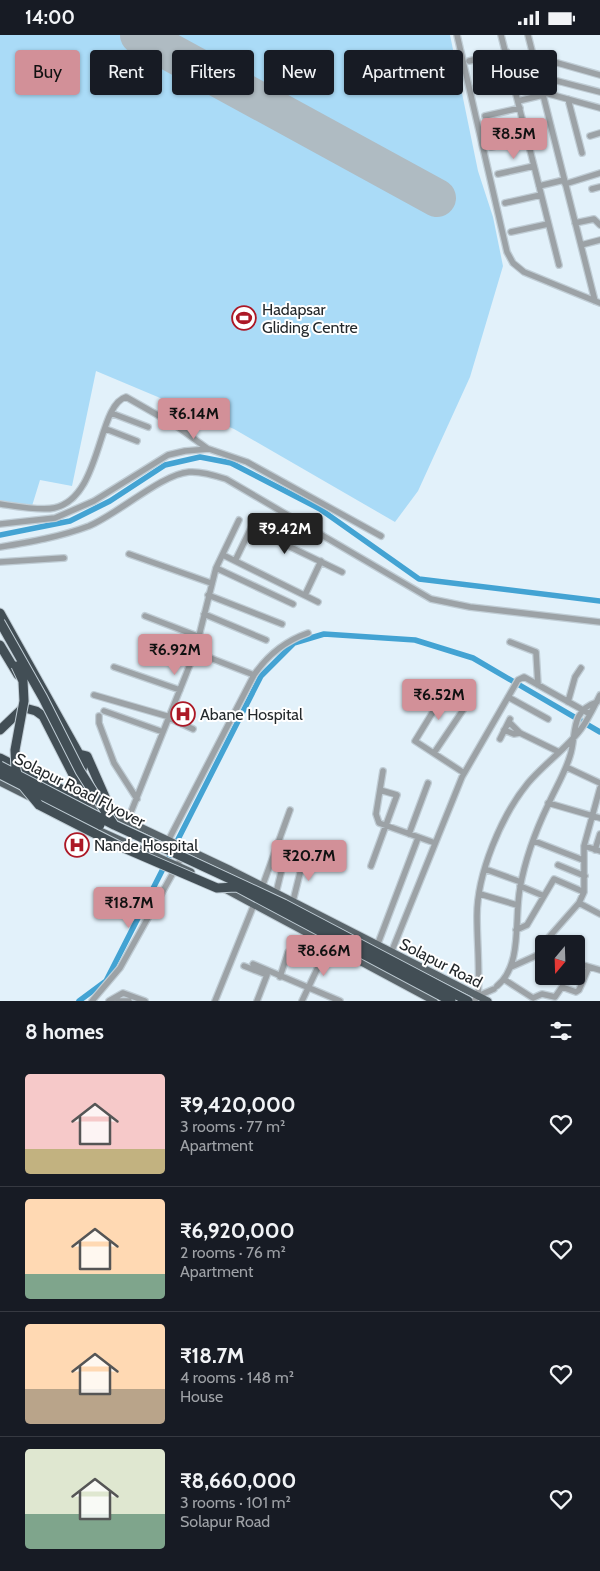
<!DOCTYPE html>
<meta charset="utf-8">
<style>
:root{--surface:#171b24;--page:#20242c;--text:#f1f3f6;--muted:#9ea1a6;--line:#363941;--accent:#d29098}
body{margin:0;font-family:Cabin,sans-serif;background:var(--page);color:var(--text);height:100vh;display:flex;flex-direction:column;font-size:19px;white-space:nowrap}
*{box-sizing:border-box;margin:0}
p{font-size:16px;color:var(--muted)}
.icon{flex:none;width:28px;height:28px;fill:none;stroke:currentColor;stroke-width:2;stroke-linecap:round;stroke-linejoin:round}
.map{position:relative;height:966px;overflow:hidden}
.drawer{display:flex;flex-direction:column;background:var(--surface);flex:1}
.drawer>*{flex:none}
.banner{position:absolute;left:15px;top:15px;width:570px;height:45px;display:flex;gap:10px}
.needle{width:32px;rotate:199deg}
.fabs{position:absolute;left:535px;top:900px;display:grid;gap:10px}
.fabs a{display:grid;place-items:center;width:50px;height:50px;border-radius:5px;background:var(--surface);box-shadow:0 1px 4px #0004;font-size:25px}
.price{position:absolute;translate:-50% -42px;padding:0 11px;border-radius:5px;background:var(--accent);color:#111;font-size:16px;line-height:32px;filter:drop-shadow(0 1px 2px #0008)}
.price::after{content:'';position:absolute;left:50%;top:30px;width:15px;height:11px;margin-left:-8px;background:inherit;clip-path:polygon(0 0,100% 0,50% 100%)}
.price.selected{background:#222;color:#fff}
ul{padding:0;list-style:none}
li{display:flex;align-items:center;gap:15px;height:125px;padding:0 25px}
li+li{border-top:1px solid var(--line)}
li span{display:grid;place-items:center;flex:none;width:140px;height:100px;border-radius:5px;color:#555}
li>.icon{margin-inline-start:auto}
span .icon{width:60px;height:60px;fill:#fffc;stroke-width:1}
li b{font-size:21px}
h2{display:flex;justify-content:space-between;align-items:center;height:60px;padding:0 25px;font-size:21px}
.tag{padding:0 18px;border-radius:5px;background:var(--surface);box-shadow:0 1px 4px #0004;font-size:18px;line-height:45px}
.tag.selected{background:var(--accent);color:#111}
.status{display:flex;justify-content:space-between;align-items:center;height:35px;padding:0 25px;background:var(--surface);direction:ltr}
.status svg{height:14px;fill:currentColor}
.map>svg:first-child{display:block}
.green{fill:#aadbf7}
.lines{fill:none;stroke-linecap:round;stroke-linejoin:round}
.canal{stroke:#43a3d3;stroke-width:5.5}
.runway{stroke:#afbbc2;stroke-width:38}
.minor-casing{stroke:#c0cdd5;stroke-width:8}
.major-casing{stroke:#c0cdd5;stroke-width:9}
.highway-casing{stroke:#c0cdd5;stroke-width:11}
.minor{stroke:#9ca2a6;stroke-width:5.5}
.major{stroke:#59646a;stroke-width:7}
.highway{stroke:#424e55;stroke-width:9}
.highway-bridge-casing{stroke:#c0cdd5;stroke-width:11;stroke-linecap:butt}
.highway-bridge{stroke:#424e55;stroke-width:9}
.labels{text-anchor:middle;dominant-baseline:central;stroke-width:4;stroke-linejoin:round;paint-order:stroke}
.poi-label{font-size:16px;fill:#24292c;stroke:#fff;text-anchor:start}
.street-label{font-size:16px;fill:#24292c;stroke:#fff}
</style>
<div class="status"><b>14:00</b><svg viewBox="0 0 49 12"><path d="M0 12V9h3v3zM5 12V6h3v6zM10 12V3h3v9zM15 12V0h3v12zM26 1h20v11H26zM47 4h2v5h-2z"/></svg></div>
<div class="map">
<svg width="600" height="966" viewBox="0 0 600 966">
<rect width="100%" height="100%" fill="#e2f1fa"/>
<path class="green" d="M 0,0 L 450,0 L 478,136 L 493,182 L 503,231 L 470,342 L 418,456 L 395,487 L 234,394 L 96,336 L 72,451 L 40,445 L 32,471 L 0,468 Z"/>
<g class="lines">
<path class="canal" d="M 0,500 L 70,486 L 110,466 L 165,430 L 200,422 L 231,428 L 320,474 L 419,544 L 600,566
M 79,966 L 106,946 L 261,641 L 294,608 L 324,599 L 415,605 L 473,623 L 600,697"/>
<path class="runway" d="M 139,0 L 437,163"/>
<g class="minor-casing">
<path id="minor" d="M 457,0 L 507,217 L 513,228 L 524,237 L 600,268
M 501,0 L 559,230
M 528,0 L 595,266
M 533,21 L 600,40
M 469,26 L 507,17
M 538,41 L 600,57
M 476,53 L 514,45
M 542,57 L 600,73
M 568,64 L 582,118
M 518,66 L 543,60
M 485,81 L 520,73
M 590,101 L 600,98
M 491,112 L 527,104
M 498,139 L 534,131
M 565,149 L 600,138
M 539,151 L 564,145
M 592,154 L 600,152
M 505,168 L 541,160
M 575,188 L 594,184 L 600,190
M 511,197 L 548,189
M 581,210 L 600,205
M 111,378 L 148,392
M 106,394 L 137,406
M 0,469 C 14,471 40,476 54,473 C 102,463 97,370 126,362 L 175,390 L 208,414
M 0,489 L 55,483 L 94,466 L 168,420 L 185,416 L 209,414 L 247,427 L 381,501
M 0,512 C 30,507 60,502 89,491 C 118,479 162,439 189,437 C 201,436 214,440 226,444 L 431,564 L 470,572 L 600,587
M 129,519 L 211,548
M 223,520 L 318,567
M 235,526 L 251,493 L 342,537
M 0,527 L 64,523
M 216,533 L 293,569
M 208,560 L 282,589
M 305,560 L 321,526
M 204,579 L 266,605
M 145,581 L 200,602
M 510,607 L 536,617 L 538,650
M 195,617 L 254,640
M 114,632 L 180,655
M 94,660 L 170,682
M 508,662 L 548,684
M 568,667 L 575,642 L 581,633
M 104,676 L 163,697
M 99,681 L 99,688 L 114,728 L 137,764
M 169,683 L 193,694
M 509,687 L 520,698 L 559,717
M 504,695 L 514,699 L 520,698
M 500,704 L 510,684
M 434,718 L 463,675 L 442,662 L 415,706 L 464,738
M 566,732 L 600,748
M 383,736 L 376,779 L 379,788 L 435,808
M 548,768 L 600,783
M 127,787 L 195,617 L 216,533 L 239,485
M 409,799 L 428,748
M 168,806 L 254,640 C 267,621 285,606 308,598
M 534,806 L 583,825
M 584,811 L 600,816
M 595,815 L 600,799
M 558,830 L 585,841
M 371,831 L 397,760 L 380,755
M 485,834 L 521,847
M 520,851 L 544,861
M 261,855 L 290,775
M 276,858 L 288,809
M 480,859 L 517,870
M 293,866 L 304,822
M 579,868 L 600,879
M 516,895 L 527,890 L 554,844 L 584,857
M 377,911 L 418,803
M 391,918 L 462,742 L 518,645 L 524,642 L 590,679
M 544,919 L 541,914 L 542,910 L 579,868 L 584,857 L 584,811 L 600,753
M 576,928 L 600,935
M 253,929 L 340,966
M 244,931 L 267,940 L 257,966
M 511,932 L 542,918
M 280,942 L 288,917
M 505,945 L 533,963 L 542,959 L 555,962 L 562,952 L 576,957 L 579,955 L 589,932
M 497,951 C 523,930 514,883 520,853 C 525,825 536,795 548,770 C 555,754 565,738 570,721 C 577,701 569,676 597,667
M 478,961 C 480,934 477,908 477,881 C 477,839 501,781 528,748 C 544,729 566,714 581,694 C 589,683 594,672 600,660
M 92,966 L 120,933 L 183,820
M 109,966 L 123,958 L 145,966
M 118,966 L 129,966
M 215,966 L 255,867
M 302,966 L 329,909
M 474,966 L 478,961 L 494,954"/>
</g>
<g class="major-casing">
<path id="major" d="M 0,747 L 32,763
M 87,767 L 231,835 L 488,966
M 89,791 L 191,837
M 223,853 L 434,966"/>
</g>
<g class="highway-casing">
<path id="highway" d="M 0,578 L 79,719 L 83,730 L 78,752
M 0,610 L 18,640
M 25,673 L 36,676 L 43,681 L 87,767
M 0,695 L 25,671
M 79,719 L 87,721 L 113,780
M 0,723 L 87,767"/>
</g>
<use href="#minor" class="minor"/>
<use href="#major" class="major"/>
<use href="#highway" class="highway"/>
<g class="highway-bridge-casing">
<path id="highway-bridge" d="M 0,587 L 43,663 L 80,736 L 114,790
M 16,631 L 23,646 L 24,666 L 15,715 L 16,735 L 19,746 L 39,770 L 117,810 L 217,853 L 236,852
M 0,731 L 114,790 L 284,869 L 468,966
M 0,739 L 100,790
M 235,851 L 451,966"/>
</g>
<use href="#highway-bridge" class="highway-bridge"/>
</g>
<defs>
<g id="stadium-ring" transform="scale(1.25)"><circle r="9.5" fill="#fff" stroke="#ac1826" stroke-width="1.5"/><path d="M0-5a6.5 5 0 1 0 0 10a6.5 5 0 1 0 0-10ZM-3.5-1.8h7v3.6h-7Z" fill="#ac1826"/></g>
<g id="hospital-ring" transform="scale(1.25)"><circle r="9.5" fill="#fff" stroke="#ac1826" stroke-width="1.5"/><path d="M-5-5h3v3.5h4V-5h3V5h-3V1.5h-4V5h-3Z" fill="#ac1826"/></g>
</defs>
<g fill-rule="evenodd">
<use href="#stadium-ring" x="244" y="283"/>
<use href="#hospital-ring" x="183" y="679"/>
<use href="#hospital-ring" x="77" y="810"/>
</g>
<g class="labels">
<g class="poi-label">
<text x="262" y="274">Hadapsar<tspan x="262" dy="18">Gliding Centre</tspan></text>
<text x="200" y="679">Abane Hospital</text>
<text x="94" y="810">Nande Hospital</text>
</g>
<g class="street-label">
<text transform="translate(80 755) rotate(27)">Solapur Road Flyover</text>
<text transform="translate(441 928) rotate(27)">Solapur Road</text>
</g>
</g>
</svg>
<div class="fabs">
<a><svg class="needle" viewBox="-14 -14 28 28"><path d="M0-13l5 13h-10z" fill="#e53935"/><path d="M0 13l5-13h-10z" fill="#9ea1a6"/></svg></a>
</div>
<b class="price" style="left:514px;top:125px">₹8.5M</b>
<b class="price" style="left:194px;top:405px">₹6.14M</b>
<b class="price selected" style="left:285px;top:520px">₹9.42M</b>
<b class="price" style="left:175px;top:641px">₹6.92M</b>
<b class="price" style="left:439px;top:686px">₹6.52M</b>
<b class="price" style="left:309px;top:847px">₹20.7M</b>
<b class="price" style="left:129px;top:894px">₹18.7M</b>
<b class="price" style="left:324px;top:942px">₹8.66M</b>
<div class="banner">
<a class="tag selected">Buy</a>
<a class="tag">Rent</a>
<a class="tag">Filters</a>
<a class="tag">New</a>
<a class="tag">Apartment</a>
<a class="tag">House</a>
</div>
</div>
<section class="drawer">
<h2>8 homes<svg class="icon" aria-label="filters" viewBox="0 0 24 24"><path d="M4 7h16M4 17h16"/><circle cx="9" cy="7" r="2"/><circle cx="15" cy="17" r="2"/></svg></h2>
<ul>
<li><span style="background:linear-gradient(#f6c9c9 75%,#c2b280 0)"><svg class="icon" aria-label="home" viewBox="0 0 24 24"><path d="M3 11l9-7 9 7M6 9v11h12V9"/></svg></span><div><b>₹9,420,000</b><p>3 rooms · 77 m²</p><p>Apartment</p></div><svg class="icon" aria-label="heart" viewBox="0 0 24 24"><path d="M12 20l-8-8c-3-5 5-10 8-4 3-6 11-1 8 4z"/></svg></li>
<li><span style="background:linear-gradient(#ffd9b3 75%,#7fa58c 0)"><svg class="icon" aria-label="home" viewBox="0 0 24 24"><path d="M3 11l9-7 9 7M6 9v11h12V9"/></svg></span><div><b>₹6,920,000</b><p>2 rooms · 76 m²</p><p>Apartment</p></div><svg class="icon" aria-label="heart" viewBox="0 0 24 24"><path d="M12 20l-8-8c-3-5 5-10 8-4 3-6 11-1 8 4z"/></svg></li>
<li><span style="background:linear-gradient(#ffd9b3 65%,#b9a48a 0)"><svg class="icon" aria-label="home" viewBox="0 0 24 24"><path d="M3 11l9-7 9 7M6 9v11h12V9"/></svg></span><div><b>₹18.7M</b><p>4 rooms · 148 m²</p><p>House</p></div><svg class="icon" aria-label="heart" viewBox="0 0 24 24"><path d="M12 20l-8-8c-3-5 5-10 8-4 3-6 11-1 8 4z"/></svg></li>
<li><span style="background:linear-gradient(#dfe7d0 65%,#7fa58c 0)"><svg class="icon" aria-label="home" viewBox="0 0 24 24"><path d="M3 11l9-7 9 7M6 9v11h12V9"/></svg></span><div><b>₹8,660,000</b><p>3 rooms · 101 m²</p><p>Solapur Road</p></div><svg class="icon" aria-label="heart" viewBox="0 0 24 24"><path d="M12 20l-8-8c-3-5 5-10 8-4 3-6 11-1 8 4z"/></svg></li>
</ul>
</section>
